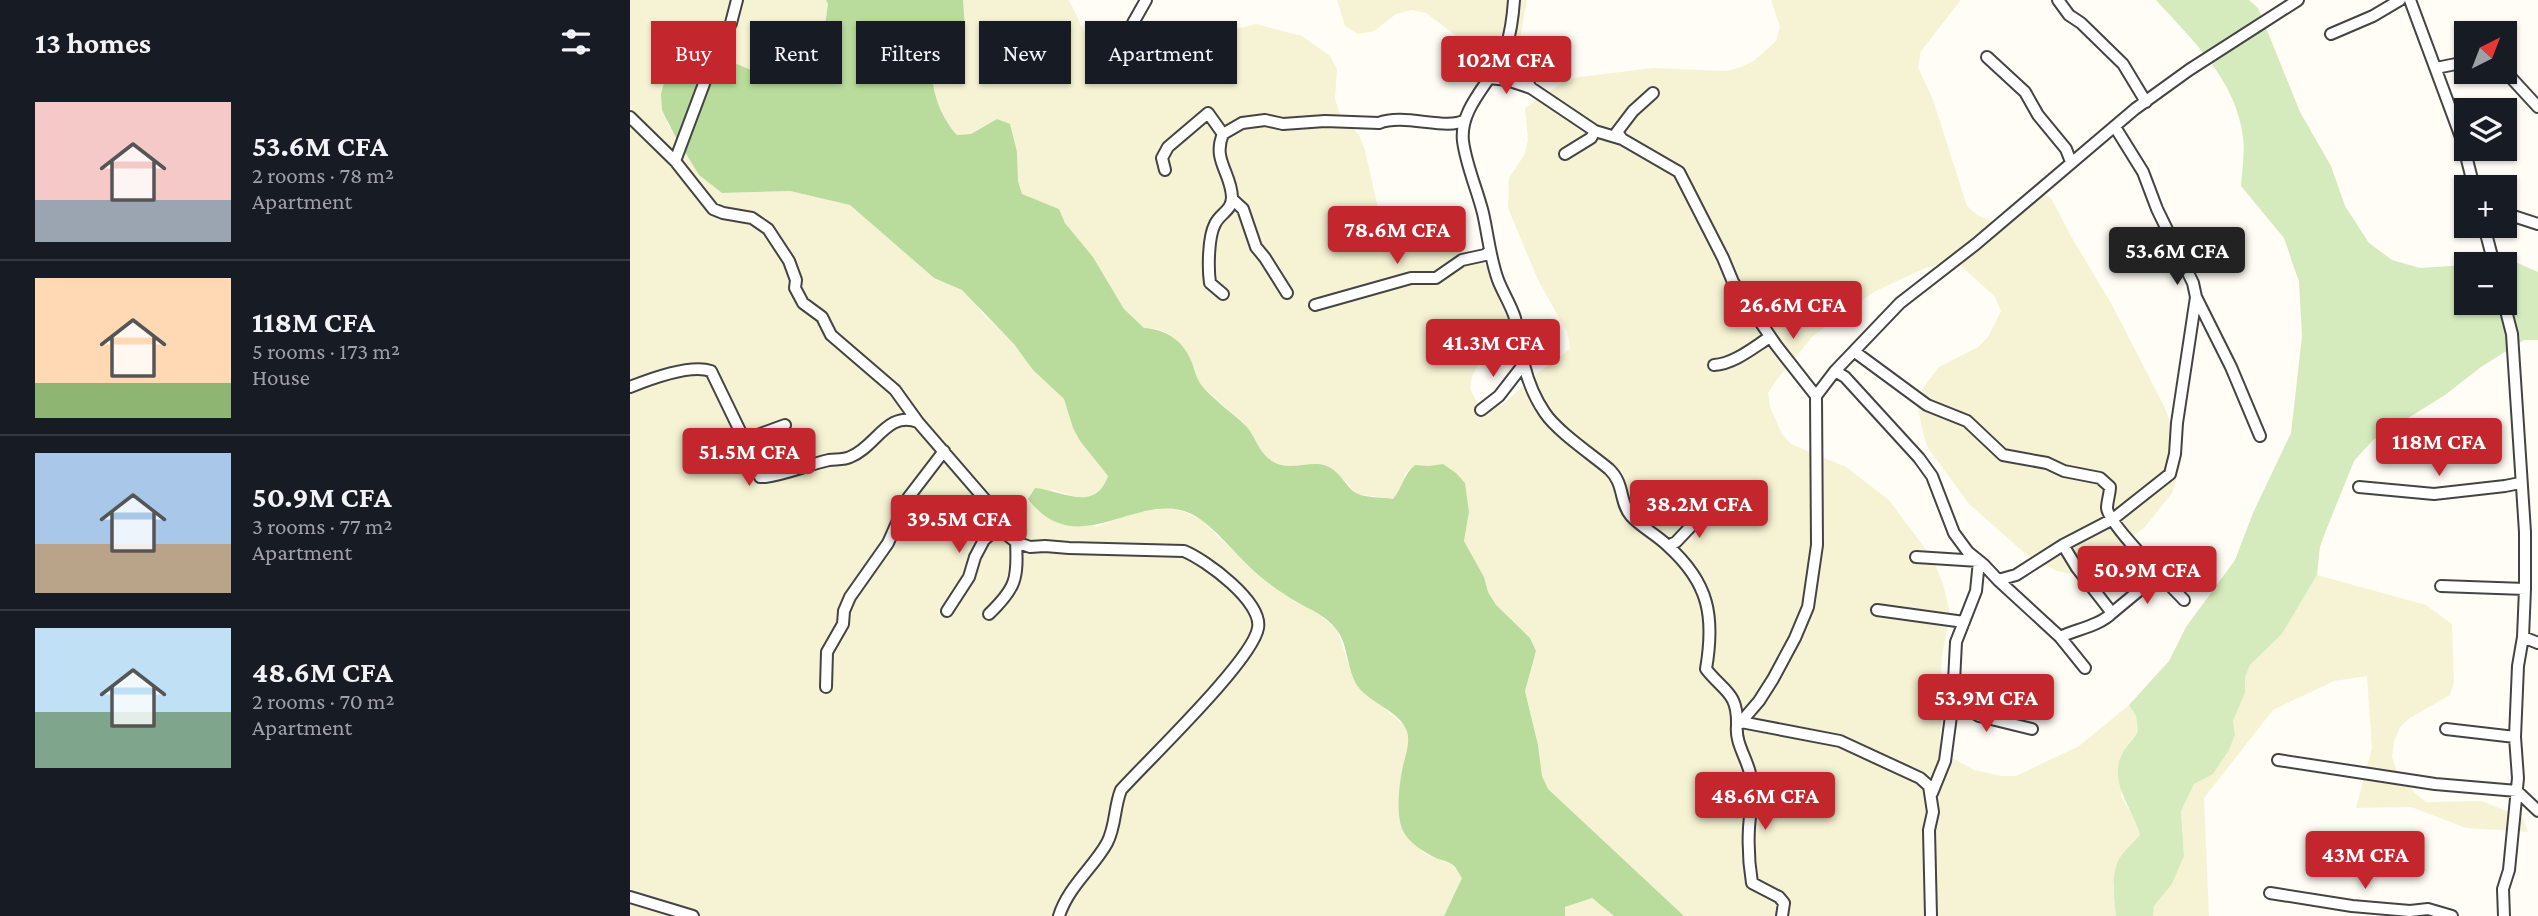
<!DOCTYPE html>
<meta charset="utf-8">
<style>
:root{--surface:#171b24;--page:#242831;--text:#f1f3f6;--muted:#9ea1a6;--line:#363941;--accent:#c4262e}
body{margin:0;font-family:"Crimson Pro",serif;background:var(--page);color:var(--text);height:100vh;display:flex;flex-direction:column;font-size:26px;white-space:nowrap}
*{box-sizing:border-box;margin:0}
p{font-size:23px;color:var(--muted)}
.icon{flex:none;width:38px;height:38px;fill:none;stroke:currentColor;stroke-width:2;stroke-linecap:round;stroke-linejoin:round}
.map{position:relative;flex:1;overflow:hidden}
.drawer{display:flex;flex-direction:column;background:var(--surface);width:630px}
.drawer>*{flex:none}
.guide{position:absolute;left:21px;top:21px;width:665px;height:63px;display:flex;gap:14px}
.needle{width:46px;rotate:42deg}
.controls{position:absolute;left:1824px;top:21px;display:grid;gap:14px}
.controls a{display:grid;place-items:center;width:63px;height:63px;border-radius:0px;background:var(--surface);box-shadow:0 2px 5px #0004;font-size:35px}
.price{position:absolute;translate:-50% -60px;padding:0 16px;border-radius:7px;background:var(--accent);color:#fff;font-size:23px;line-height:46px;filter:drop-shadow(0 2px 4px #0008)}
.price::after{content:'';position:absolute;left:50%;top:42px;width:21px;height:16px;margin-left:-10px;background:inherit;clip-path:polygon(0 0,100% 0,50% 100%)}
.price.on{background:#222;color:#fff}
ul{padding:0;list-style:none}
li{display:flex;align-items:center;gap:21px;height:175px;padding:0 35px}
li+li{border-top:2px solid var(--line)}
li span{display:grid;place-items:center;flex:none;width:196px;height:140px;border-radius:0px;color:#555}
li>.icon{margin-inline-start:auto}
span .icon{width:84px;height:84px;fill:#fffc;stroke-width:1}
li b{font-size:30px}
h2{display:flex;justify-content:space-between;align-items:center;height:84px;padding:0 35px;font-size:30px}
.chip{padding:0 24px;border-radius:0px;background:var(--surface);box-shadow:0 2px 5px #0004;font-size:24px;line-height:63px}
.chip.on{background:var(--accent);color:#fff}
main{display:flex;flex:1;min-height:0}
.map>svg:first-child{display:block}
.farmland{fill:#f6f3d4}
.green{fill:#d5ebbd}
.forest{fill:#b9dc9c}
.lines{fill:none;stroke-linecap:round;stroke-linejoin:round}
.minor-casing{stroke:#444;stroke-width:14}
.minor{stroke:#fff;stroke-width:10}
</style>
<main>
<section class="drawer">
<h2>13 homes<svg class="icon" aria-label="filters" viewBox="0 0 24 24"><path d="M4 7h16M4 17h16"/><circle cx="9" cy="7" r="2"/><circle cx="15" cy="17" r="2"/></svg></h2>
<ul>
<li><span style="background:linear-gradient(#f6c9c9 70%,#9aa5b1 0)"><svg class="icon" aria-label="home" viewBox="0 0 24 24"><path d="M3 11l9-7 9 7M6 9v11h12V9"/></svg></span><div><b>53.6M CFA</b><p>2 rooms · 78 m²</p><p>Apartment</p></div></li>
<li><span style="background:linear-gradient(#ffd9b3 75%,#8fb573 0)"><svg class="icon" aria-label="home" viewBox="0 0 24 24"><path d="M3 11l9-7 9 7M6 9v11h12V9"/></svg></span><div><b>118M CFA</b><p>5 rooms · 173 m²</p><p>House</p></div></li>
<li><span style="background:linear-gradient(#a9c7e8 65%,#b9a48a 0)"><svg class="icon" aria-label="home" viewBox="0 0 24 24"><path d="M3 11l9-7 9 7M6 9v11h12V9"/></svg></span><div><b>50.9M CFA</b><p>3 rooms · 77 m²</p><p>Apartment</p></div></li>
<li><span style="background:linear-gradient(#bfe0f5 60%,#7fa58c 0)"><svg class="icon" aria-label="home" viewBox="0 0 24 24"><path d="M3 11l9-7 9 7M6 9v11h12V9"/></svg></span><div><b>48.6M CFA</b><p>2 rooms · 70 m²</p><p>Apartment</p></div></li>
</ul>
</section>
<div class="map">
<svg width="1908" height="916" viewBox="0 0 1908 916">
<rect width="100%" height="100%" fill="#fffdf5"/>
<path class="farmland" d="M 0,0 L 196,0 L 198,4 L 191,52 L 181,64 L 158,79 L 143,78 L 130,74 L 75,50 L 60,49 L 48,56 L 37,123 L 69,175 L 92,193 L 160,191 L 220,205 L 304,278 L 332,290 L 343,300 L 352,313 L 384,343 L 403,370 L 434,399 L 443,428 L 450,441 L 478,476 L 473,490 L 461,497 L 446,497 L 420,489 L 465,527 L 508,512 L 538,508 L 552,511 L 569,518 L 632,578 L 668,603 L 685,610 L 707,630 L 721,671 L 739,697 L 752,706 L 776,727 L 779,742 L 772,772 L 770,786 L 770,817 L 773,831 L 795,854 L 823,865 L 832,878 L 814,916 L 0,916 Z
M 333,0 L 439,0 L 455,33 L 457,48 L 464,61 L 475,70 L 490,71 L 558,49 L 598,31 L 626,24 L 672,36 L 700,56 L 707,69 L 705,98 L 709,112 L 729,135 L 735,150 L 751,222 L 762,234 L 849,256 L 870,284 L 881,314 L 878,327 L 849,363 L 842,376 L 840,389 L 847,402 L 860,409 L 873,404 L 905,375 L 940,349 L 938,334 L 908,280 L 878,208 L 879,178 L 895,154 L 898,140 L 895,108 L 935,81 L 949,77 L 1023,68 L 1097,71 L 1111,67 L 1125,60 L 1146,41 L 1150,27 L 1141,0 L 1331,0 L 1291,51 L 1288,67 L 1303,100 L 1337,206 L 1347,215 L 1360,221 L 1374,220 L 1409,191 L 1421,198 L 1442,238 L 1481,303 L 1535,408 L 1550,450 L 1551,464 L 1542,493 L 1515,527 L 1491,547 L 1455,571 L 1441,574 L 1427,571 L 1399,557 L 1339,504 L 1298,448 L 1293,433 L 1287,404 L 1292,389 L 1309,367 L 1348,347 L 1358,337 L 1371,311 L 1365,297 L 1329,264 L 1314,263 L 1298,267 L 1271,279 L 1242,293 L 1195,327 L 1183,336 L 1145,382 L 1138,393 L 1140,407 L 1152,434 L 1161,444 L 1216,467 L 1259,500 L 1303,559 L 1313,584 L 1320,613 L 1312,656 L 1310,687 L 1312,702 L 1310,745 L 1319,756 L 1344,770 L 1372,776 L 1386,776 L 1449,746 L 1499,705 L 1506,716 L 1508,731 L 1492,754 L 1491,796 L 1506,821 L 1510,835 L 1501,846 L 1483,885 L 1486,916 L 1054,916 L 918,790 L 912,776 L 908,745 L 895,691 L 906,651 L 900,638 L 866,606 L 857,592 L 854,577 L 834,541 L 839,512 L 835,483 L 813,464 L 799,466 L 785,465 L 775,474 L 772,488 L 763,499 L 726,494 L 716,481 L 689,464 L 655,467 L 642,461 L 631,452 L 617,427 L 573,387 L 565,375 L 561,361 L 540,335 L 528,329 L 514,328 L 494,309 L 463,257 L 435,223 L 429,209 L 391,194 L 388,181 L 387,152 L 367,119 L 341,134 L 327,135 L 317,124 L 306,99 L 301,71 L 304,57 L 318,56 L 328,48 L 334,34 Z
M 707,0 L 897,0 L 889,44 L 875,51 L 860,50 L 833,41 L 796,13 L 781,10 L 766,14 L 744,31 L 728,34 L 715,26 Z
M 1687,575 L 1796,605 L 1822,624 L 1824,682 L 1820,695 L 1780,718 L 1770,727 L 1764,742 L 1762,757 L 1767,771 L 1785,793 L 1796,802 L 1852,801 L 1893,818 L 1898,832 L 1836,828 L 1781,807 L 1726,808 L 1742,748 L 1737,676 L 1704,681 L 1643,710 L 1574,798 L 1579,916 L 1523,916 L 1524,906 L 1542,884 L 1554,856 L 1551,811 L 1564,783 L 1583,774 L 1599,750 L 1605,735 L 1603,721 L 1615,693 L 1615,678 L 1620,665 L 1652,634 Z
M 962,898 L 984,916 L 935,916 L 935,907 Z"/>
<path class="green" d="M 1526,0 L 1619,0 L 1628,8 L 1670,112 L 1701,166 L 1715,206 L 1739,243 L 1762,260 L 1790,268 L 1836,265 L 1836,303 L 1874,303 L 1874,264 L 1854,264 L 1883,261 L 1908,272 L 1908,340 L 1894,340 L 1851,367 L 1815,395 L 1743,440 L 1724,461 L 1695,533 L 1690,547 L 1687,575 L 1652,634 L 1620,665 L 1615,678 L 1615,693 L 1603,721 L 1605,735 L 1599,750 L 1583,774 L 1564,784 L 1551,811 L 1554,856 L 1542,884 L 1524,906 L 1523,916 L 1486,916 C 1484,897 1480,872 1491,856 C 1497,848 1504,842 1510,835 C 1503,808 1478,783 1492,754 C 1496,746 1504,739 1508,731 L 1506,716 L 1499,705 L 1539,661 L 1556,627 L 1605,560 L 1623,513 L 1661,433 L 1672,336 L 1669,282 L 1654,238 L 1611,186 C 1612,170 1615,153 1613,137 C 1606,80 1563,41 1526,0 Z"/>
<path class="forest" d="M 196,0 L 333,0 C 335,28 339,54 304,57 C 298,84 309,115 327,135 L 341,134 L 367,119 L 380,124 L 387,152 L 388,181 L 392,194 L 429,209 L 435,223 L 463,257 L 494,309 L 514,328 C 536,329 554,341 562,363 C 565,372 567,380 573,387 C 586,402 603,413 617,427 C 626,438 629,453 642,461 C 658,471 672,463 689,464 C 710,467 713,485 726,493 C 734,498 753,497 763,499 C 773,487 773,475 785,465 L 799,466 L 813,464 L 826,473 L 835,483 L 839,512 L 834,541 L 854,577 L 858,592 L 866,605 L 900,638 L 906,651 L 895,691 L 908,745 L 912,776 L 918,789 L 1054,916 L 984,916 L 962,898 L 935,907 L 935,916 L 814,916 L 832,878 C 829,874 826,867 823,865 C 819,862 812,860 808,859 C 795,853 778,843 772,829 C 766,813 769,787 772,771 C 774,757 782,743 776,729 C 769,712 740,702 729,688 C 716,671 719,644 706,629 C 695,615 681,610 667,602 C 655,595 642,586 632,578 C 610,560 593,536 570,519 C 514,480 451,568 398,499 L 405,488 C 434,491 465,513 478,476 L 450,441 L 443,428 L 434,399 L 403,370 L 384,344 L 332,290 L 304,278 L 220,205 L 160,191 L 92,193 L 69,175 L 45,136 L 32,110 L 31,94 L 38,68 L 48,56 L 60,49 L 75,50 L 130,74 L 143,78 L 157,79 L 181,64 L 191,52 L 198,4 Z"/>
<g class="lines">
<g class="minor-casing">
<path id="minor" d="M 884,0 C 883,15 881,32 876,47 C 866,79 829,105 833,141 C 836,165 847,189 853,213 C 858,235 860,258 868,280 C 873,293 881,305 885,318 C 889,334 889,350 894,365 C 898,381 906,400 915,413 C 927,431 961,454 979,469 C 995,484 989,502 1001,516 C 1011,527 1027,535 1038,546 C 1079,583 1085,616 1076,669 C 1094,692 1108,692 1107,726 L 1111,722 L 1210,741 L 1290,778 L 1299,786 L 1303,812 L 1299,830 L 1301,916
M 1428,0 L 1439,15 L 1451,23 L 1493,64 L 1516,102
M 1780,0 L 1832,140 L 1844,187
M 503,23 L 516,0
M 1701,34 L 1743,16 L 1770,0
M 876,48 L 901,88 L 965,131 L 992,139 L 1049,172 L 1093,258 L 1103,282 L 1146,345 L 1186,396 L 1187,545 L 1178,607 L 1165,638 L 1143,679 L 1129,701 L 1111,722
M 1357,57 L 1395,92 L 1408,115 L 1436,149 L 1441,162
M 1806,68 L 1836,62
M 1874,70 L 1908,107
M 860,78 L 877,80 L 901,88
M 0,117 L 45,161 L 83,209 L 93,213 L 122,218 L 138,229 L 159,261 L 166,280 L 165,288 L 173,303 L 192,317 L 201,335 L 265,390 L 288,422 L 365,511 L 376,534 L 386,542 L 400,547 L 415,546 L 439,548 L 554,551 C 576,560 633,602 628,628 C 623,660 518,760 491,790 C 484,807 486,826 477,843 C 463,868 438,887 429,916
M 1485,127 L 1513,172 L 1527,209 L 1563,283 L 1566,297 L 1601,367 L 1630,436
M 992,139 L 987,132 L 1003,111 L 1023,93
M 935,154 L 961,138 L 965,131
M 45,161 L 81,65 L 101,23 L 107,0
M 535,170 L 532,158 L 538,147 L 578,113 L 593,134
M 602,199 L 613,209 L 626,247 L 635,258 L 657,293
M 1874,213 L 1908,224
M 1854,226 L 1864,264
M 593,294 L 580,283 C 578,269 578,237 585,224 C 590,213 602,211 602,197 C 601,172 582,160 593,134 L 612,123 L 635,120 L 653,124 L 695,121 L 749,123 C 774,113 817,131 835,120
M 1874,303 L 1882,334 L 1895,532 L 1895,589 L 1893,637 L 1888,666 L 1885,737 L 1888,778 L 1879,870 L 1873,889 L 1874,916
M 685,305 L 781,278 L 806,278 L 832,260 L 855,255 L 860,251
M 1225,352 L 1297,405 L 1337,421 L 1373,455 L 1417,463 L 1434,471 L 1470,478 L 1480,487 C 1480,493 1477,502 1477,508 C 1478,524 1541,586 1554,600
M 1084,365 C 1104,364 1124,347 1140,337
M 1205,371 L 1215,377 L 1289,458 L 1302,476 L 1324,533 L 1338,552 L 1354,565 L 1368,580 L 1386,575 L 1433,545 L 1483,519 L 1540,474 L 1545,454 L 1547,423 L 1566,297
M 0,387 C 20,379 61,364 81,371 L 125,462 L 130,477 L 135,477 C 157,474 177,465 199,460 C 206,459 214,460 220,457 C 246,447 257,410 288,422
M 1186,396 L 1205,371 L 1270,303 L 1346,244 L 1505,109 L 1559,70 L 1668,0
M 851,410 L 869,396 L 893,365
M 114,440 L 155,425
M 1729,487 L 1804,494 L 1875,486 L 1890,483
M 1038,546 L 1046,542 L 1064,523 L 1092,512
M 1286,557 L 1349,561 L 1346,591 L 1326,642 L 1323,701 L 1315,761 L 1302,793
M 1368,580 L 1430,637 L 1455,668
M 1811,586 L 1895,589
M 1247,610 L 1334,622
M 317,611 L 339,577 L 345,557 L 354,540 L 372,524
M 1482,613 L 1529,574
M 359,614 C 386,588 388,579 386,542
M 1430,637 C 1447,629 1469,626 1482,613 L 1447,568 L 1433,545
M 1893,637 L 1908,643
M 196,687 L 197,652 L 213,624 L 214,611 L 220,597 L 258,543 L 278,498 L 314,451
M 1323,701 L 1349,716 L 1402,729
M 1107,726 C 1105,742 1116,757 1120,773 C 1125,791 1120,810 1119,828 C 1118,846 1119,865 1122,883 L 1149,897 L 1154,903 L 1152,916
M 1816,729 L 1885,737
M 1648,760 L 1805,784 L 1887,791 L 1908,811
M 1640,893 L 1722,906 L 1780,911 L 1798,909 L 1822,916
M 0,897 L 63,916"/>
</g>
<use href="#minor" class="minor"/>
</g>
</svg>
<div class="controls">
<a><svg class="needle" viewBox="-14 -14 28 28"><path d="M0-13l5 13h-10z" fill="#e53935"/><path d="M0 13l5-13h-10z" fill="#9ea1a6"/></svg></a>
<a><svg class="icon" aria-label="layers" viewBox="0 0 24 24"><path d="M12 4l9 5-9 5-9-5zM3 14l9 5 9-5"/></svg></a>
<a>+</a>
<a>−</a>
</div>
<b class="price" style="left:876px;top:96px">102M CFA</b>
<b class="price" style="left:767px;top:266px">78.6M CFA</b>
<b class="price on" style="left:1547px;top:287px">53.6M CFA</b>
<b class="price" style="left:1163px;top:341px">26.6M CFA</b>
<b class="price" style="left:863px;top:379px">41.3M CFA</b>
<b class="price" style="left:1809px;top:478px">118M CFA</b>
<b class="price" style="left:119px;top:488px">51.5M CFA</b>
<b class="price" style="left:1069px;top:540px">38.2M CFA</b>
<b class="price" style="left:329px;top:555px">39.5M CFA</b>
<b class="price" style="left:1517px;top:606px">50.9M CFA</b>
<b class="price" style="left:1356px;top:734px">53.9M CFA</b>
<b class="price" style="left:1135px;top:832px">48.6M CFA</b>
<b class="price" style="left:1735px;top:891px">43M CFA</b>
<div class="guide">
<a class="chip on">Buy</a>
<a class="chip">Rent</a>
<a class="chip">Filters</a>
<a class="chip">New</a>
<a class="chip">Apartment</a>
</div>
</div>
</main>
